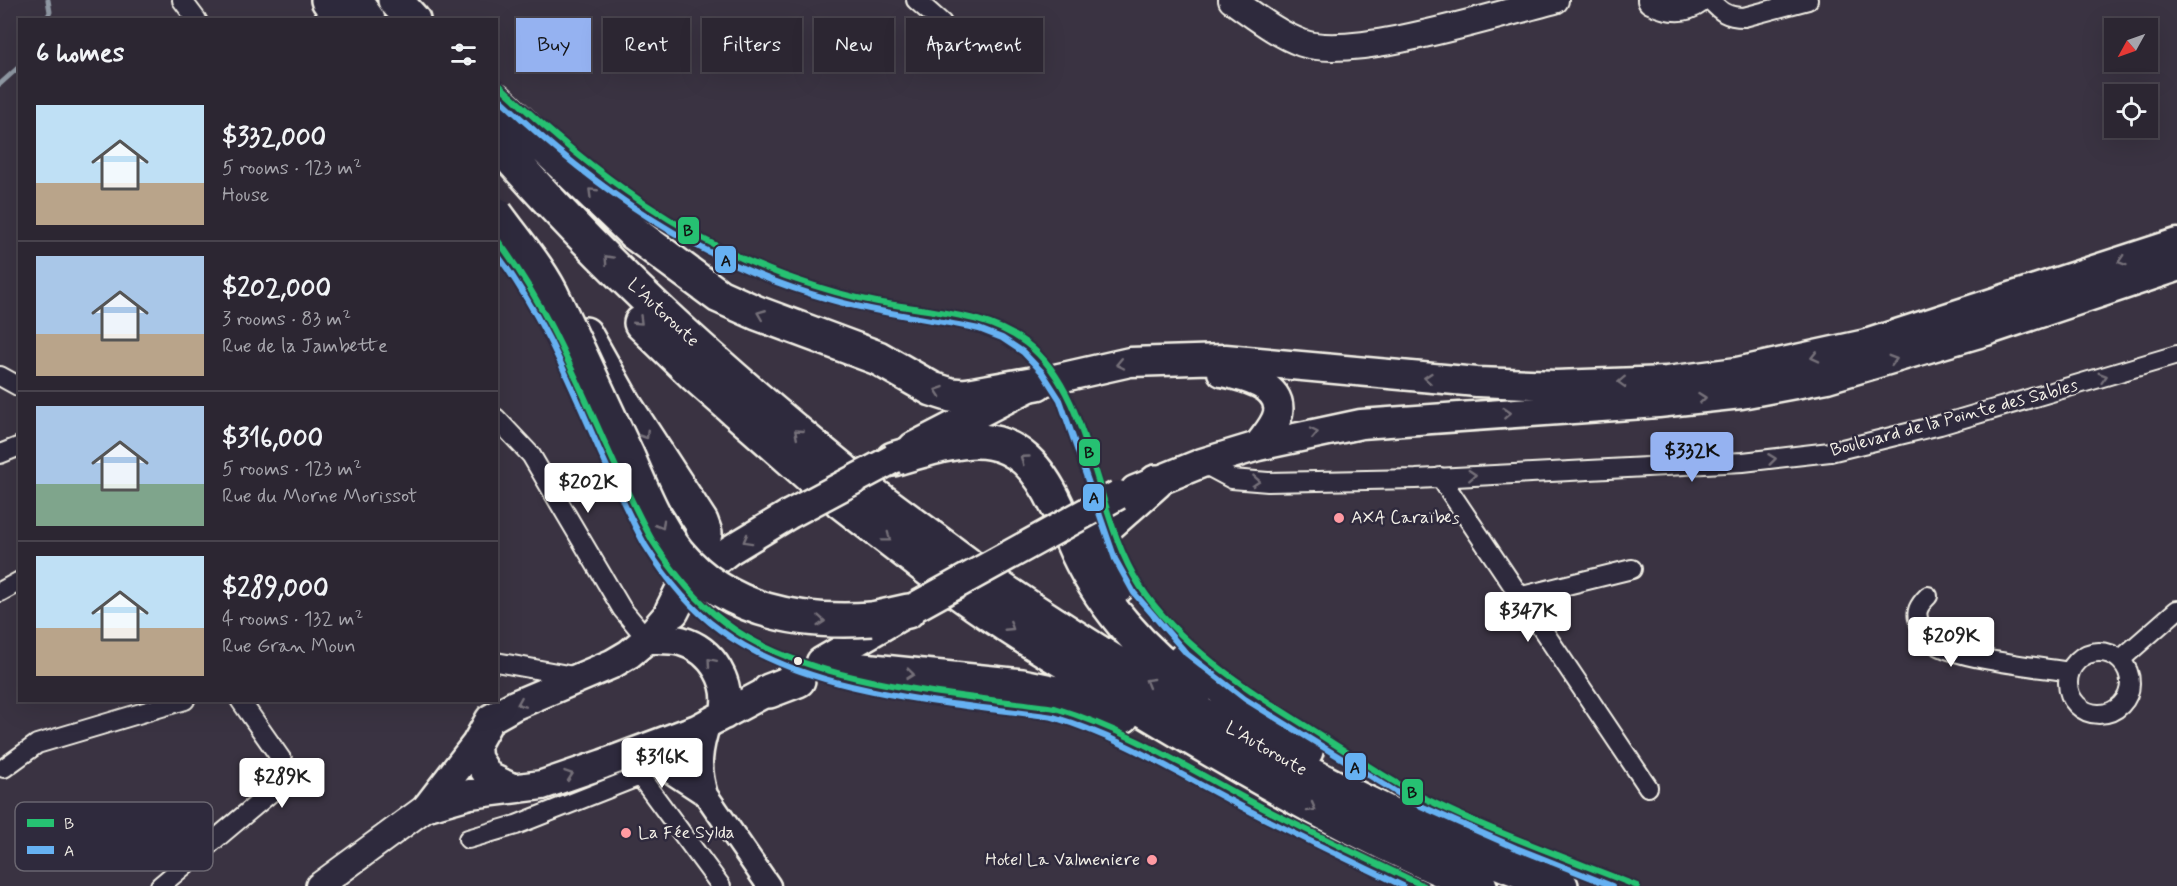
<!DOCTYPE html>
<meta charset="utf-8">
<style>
:root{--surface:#2c2632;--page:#342e3a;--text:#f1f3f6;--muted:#a6a5ac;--line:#48434d;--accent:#95b2f1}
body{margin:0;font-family:Mynerve,sans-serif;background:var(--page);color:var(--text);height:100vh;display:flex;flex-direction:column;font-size:22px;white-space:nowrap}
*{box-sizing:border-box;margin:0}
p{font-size:20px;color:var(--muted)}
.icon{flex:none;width:33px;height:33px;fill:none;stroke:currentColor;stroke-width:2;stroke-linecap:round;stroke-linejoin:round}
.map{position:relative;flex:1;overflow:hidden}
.sheet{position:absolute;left:18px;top:18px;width:480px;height:684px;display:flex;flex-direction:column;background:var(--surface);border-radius:0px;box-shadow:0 6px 24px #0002,0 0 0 2px var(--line)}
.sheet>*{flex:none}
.banner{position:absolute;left:516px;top:18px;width:570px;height:54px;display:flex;gap:12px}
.needle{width:39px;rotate:230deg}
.buttons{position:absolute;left:2104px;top:18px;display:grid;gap:12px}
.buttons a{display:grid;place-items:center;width:54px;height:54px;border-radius:0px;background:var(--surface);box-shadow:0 6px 24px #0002,0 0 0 2px var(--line);font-size:30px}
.price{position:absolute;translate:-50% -51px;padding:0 14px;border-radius:6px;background:#fff;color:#222;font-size:20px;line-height:39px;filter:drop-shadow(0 2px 3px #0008)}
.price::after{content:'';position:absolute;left:50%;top:36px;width:18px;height:14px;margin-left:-9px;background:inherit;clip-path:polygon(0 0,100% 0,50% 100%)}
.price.selected{background:var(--accent);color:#111}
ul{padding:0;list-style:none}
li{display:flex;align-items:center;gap:18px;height:150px;padding:0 18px}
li+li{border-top:2px solid var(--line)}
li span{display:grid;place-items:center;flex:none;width:168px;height:120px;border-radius:0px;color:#555}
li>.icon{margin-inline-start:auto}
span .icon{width:72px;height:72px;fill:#fffc;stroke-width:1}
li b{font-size:26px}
h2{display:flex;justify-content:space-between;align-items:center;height:72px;padding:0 18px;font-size:26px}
.pill{padding:0 21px;border-radius:0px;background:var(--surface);box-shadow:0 6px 24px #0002,0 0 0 2px var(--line);font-size:21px;line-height:54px}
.pill.selected{background:var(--accent);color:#111}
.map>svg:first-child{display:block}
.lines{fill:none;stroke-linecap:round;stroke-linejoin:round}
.stream{stroke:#9099a4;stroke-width:5}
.minor-casing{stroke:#f4f1e8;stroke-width:22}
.tertiary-casing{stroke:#f4f1e8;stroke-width:27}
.secondary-casing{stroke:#f4f1e8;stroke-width:30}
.primary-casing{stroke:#f4f1e8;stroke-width:33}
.motorway-casing{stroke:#f4f1e8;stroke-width:38}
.minor{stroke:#2f2a3d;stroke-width:18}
.tertiary{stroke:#2f2a3d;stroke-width:22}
.secondary{stroke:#2f2a3d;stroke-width:26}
.primary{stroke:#2f2a3d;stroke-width:28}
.motorway{stroke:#2f2a3d;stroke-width:33}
.primary-bridge-casing{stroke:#f4f1e8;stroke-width:33;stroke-linecap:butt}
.motorway-bridge-casing{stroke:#f4f1e8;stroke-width:38;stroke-linecap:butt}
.primary-bridge{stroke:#2f2a3d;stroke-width:28}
.motorway-bridge{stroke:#2f2a3d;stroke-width:33}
.bus-1-casing{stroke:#2f2a3d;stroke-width:10}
.bus-2-casing{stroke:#2f2a3d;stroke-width:10}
.bus-1{stroke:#26c172;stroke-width:6}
.bus-2{stroke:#66b1f2;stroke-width:6}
.oneway{stroke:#747079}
.poi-dot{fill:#ff9aa2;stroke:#2f2a3d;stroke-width:2}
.bus-dot{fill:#f4f1e8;stroke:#2f2a3d;stroke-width:2}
.labels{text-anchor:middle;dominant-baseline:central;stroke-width:5;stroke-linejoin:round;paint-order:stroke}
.street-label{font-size:18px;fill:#f4f1e8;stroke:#2f2a3d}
.poi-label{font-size:18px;fill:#f4f1e8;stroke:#2f2a3d;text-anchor:start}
.key{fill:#2f2a3d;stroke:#6a6670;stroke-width:1.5}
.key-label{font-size:16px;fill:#f4f1e8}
.line-badge{stroke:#2f2a3d;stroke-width:2}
.pale-badge-label{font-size:16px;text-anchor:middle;font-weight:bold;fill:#111}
</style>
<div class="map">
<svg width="2177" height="886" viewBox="0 0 2177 886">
<rect width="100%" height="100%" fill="#3a3342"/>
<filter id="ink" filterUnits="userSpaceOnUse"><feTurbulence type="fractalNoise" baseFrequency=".0167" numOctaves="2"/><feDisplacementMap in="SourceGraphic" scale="12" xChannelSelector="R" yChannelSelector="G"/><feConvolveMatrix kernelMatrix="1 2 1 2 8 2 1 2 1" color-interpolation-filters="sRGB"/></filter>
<g filter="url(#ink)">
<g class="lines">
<path class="stream" d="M 46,20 L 50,12 L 48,0
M 0,84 L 20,66"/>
<g class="minor-casing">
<path id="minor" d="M 182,0 L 197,20
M 916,0 L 942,23
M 1710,0 C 1721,12 1727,17 1744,17 L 1808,0
M 0,376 L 20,387
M 496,418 L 531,455 L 622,609 L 647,639
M 0,454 L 20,446
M 1202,463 L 1232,479 L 1268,482 L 1416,479 L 1743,462 L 1830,452 L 1940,425 L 2177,355
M 1440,477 L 1648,787
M 0,592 L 20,581
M 1928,596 C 1919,605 1914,612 1920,624 C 1923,632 1927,638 1934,643 C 1957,659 2039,667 2070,672
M 1518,597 L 1632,569
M2068 683a31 31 0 1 1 62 0a31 31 0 1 1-62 0Z
M 2120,660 L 2177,610
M 496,662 L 579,677
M 633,767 L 721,886
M 4,768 L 37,744 L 185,700
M 468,839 L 516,825 L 640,776
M 160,886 L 287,779 L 284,763 L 240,700"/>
</g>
<g class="tertiary-casing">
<path id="tertiary" d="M 639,751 L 706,795 L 769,886
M 706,795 C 698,767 700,751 709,723"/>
</g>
<g class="secondary-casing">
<path id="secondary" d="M 1232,0 C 1254,15 1277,34 1302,43 C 1353,61 1499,14 1555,0
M 1651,0 C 1667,8 1684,11 1699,0
M 319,886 L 428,806"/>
</g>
<g class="primary-casing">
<path id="primary" d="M 1222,372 C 1241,376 1283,384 1278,413 C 1276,425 1265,436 1258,446
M 913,447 L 1037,383 L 1130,362 L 1225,359 L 1477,382 L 1556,385 L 1667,381 L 1737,372 L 1866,344 L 2177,243
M 1135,490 L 1202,463 L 1258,446 L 1361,424 L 1658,403 L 1741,394 L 1827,378 L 1986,331 L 2177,267
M 708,567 L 730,550 L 788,515
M 647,639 C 658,639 670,638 681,641 C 713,650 733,684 724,715
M 821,662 L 902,615
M 512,788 L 489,777 L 477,758 L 476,744 L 490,719 L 515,705 L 612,664 L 629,654 L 647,639 L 684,596
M 428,806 L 470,794 L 542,785 L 603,764 L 697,729 L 789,680
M 428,806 L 476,744"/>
</g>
<g class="motorway-casing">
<path id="motorway" d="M 328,0 L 342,20
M 354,0 L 368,20
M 395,0 L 413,20
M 496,100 L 634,233 L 719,296 L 757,313 L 878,358 L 932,389 L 951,395 L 965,396 L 1037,383
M 496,141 C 599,262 720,370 843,470
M 641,323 L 696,376 L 819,484
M 585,334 L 625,405 L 701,522 L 705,533 L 698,558
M 893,459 C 970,436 1017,421 1057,506
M 866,489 L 967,564
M 841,502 L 941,579
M 1072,541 C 1097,601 1143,653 1196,690
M 988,580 C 1167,701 1358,812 1561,886
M 1118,586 C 1106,569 1096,550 1102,530 L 1156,482
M 961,594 C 1020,637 1084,673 1146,711 C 1254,776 1363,838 1480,886
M 672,611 L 681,593
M 872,619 L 908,611
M 1184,660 L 1306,751
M 852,669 L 1022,686 L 1080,698 L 1123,716
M 769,691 L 798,680"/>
</g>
<use href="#minor" class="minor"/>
<use href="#tertiary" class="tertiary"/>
<use href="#secondary" class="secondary"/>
<use href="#primary" class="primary"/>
<use href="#motorway" class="motorway"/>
<g class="primary-bridge-casing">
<path id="primary-bridge" d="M 788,515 L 893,459
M 915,607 L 1118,495"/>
</g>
<g class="motorway-bridge-casing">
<path id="motorway-bridge" d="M 496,214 C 516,242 541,270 555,301 C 579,351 602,402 626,453 C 641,487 655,524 678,553 C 727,612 800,624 872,619"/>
</g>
<use href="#primary-bridge" class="primary-bridge"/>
<use href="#motorway-bridge" class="motorway-bridge"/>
<g class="bus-1-casing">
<path id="bus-1" d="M 496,82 C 588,170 692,249 815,286 C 843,295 872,302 901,306 C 944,313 990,316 1026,343 C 1093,394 1094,516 1140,586 C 1178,644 1243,687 1301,723 C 1340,747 1379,775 1420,796 C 1490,831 1564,857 1637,886
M 496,238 C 566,330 597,440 652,540 C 672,571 695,600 724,622 C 805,685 955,694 1055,708 C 1124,729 1185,766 1248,800 C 1306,831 1365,858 1424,886"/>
</g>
<g class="bus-2-casing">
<path id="bus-2" d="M 496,95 C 592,187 702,265 832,300 C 880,314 930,318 979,329 L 1002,338 L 1023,352 L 1042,372 L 1060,400 L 1115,559 L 1134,593 L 1187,654 L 1245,699 L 1414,803 L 1516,848 L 1612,886
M 496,253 C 563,341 592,449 645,545 C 665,577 689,608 720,630 C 808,695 946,702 1053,717 C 1117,736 1172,770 1231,801 C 1287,831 1345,858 1403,886"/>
</g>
<use href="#bus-1" class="bus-1"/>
<use href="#bus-2" class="bus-2"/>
</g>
<defs><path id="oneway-chevron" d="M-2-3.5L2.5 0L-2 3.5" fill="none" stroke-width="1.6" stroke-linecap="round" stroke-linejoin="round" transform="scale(1.5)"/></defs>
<g class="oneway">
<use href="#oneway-chevron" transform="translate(592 192) rotate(-136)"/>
<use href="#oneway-chevron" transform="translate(608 259) rotate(-133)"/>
<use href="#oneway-chevron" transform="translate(2122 261) rotate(162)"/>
<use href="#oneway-chevron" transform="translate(761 314) rotate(-158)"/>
<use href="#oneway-chevron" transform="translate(639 321) rotate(44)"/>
<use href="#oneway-chevron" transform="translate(1815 357) rotate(167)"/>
<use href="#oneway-chevron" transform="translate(1893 360) rotate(-16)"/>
<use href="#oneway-chevron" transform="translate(1120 364) rotate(168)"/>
<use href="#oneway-chevron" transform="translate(2103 377) rotate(-16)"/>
<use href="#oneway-chevron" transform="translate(1428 378) rotate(-175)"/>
<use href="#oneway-chevron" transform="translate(1622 382) rotate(178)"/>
<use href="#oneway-chevron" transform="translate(939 391) rotate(-161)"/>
<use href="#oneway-chevron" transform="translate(1702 398) rotate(-6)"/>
<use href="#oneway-chevron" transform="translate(1507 413) rotate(-4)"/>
<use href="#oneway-chevron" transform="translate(798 433) rotate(-139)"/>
<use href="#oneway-chevron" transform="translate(1314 433) rotate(-12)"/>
<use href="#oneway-chevron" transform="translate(645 435) rotate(57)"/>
<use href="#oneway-chevron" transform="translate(1024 459) rotate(-144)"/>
<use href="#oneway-chevron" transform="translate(1772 459) rotate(-7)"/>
<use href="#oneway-chevron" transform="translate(1472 475) rotate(-3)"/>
<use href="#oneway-chevron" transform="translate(1256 481) rotate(4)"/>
<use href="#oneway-chevron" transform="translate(661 525) rotate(60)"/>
<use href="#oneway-chevron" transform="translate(887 538) rotate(37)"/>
<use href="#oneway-chevron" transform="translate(747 540) rotate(151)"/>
<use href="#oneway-chevron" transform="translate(821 621) rotate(4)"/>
<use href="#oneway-chevron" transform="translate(1010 627) rotate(33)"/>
<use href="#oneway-chevron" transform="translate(711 662) rotate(-131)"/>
<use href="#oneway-chevron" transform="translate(910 674) rotate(6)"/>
<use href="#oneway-chevron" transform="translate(1149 682) rotate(-150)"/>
<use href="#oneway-chevron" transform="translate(521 703) rotate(157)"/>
<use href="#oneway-chevron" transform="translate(569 775) rotate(-19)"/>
<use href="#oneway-chevron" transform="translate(1312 808) rotate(29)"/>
</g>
</g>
<g class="poi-dot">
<circle cx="1339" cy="518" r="6"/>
<circle cx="626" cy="833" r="6"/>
<circle cx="1152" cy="860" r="6"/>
</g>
<circle class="bus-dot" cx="798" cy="661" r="5"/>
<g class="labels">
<g class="street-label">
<text transform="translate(663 313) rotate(43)">L'Autoroute</text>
<text transform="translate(1954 418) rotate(-15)">Boulevard de la Pointe des Sables</text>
<text transform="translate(1266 749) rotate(30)">L'Autoroute</text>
</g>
<g class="poi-label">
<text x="1351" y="518">AXA Caraïbes</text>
<text x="638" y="833">La Fée Sylda</text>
<text x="1140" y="860" text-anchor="end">Hotel La Valmeniere</text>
</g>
</g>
<rect x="15" y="802" width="198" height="69" rx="9" class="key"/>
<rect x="27" y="819" width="27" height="8" fill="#26c172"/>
<rect x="27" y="846" width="27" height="8" fill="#66b1f2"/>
<g class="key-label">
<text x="64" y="829">B</text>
<text x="64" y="856">A</text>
</g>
<g class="line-badge">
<rect x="677" y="216" width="23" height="29" rx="6" fill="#26c172"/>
<rect x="714" y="245" width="23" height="29" rx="6" fill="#66b1f2"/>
<rect x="1078" y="438" width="23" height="29" rx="6" fill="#26c172"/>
<rect x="1082" y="483" width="23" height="29" rx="6" fill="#66b1f2"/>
<rect x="1344" y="752" width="23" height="29" rx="6" fill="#66b1f2"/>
<rect x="1401" y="778" width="23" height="28" rx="6" fill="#26c172"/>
</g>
<g class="pale-badge-label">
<text x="688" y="236">B</text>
<text x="726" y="266">A</text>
<text x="1089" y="458">B</text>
<text x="1094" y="503">A</text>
<text x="1355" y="773">A</text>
<text x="1412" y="798">B</text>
</g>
</svg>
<div class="buttons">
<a><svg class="needle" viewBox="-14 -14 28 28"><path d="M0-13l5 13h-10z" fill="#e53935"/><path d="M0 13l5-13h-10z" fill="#a6a5ac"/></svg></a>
<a><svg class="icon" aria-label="locate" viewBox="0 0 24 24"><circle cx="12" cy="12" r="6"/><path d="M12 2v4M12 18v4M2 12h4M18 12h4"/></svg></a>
</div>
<b class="price selected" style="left:1692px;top:483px">$332K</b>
<b class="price" style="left:588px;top:514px">$202K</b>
<b class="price" style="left:1528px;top:643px">$347K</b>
<b class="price" style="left:1951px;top:668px">$209K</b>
<b class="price" style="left:662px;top:789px">$316K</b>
<b class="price" style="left:282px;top:809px">$289K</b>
<div class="banner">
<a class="pill selected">Buy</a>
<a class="pill">Rent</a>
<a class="pill">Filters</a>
<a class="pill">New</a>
<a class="pill">Apartment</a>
</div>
<section class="sheet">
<h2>6 homes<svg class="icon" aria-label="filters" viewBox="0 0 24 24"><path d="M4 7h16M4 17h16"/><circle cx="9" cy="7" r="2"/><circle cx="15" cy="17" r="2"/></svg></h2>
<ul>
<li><span style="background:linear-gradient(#bfe0f5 65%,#b9a48a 0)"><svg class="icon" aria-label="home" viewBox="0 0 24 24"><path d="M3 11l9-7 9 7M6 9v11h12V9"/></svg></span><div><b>$332,000</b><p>5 rooms · 123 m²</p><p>House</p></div></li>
<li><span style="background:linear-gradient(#a9c7e8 65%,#b9a48a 0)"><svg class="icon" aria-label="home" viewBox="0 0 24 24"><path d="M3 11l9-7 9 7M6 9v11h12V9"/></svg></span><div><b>$202,000</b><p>3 rooms · 83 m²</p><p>Rue de la Jambette</p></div></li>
<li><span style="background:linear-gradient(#a9c7e8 65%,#7fa58c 0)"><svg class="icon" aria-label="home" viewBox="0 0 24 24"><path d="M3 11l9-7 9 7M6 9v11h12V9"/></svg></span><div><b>$316,000</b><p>5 rooms · 123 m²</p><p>Rue du Morne Morissot</p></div></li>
<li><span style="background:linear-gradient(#bfe0f5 60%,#b9a48a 0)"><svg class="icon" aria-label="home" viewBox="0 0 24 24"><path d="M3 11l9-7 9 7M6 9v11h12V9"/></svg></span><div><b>$289,000</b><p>4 rooms · 132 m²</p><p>Rue Gran Moun</p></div></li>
</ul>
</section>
</div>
